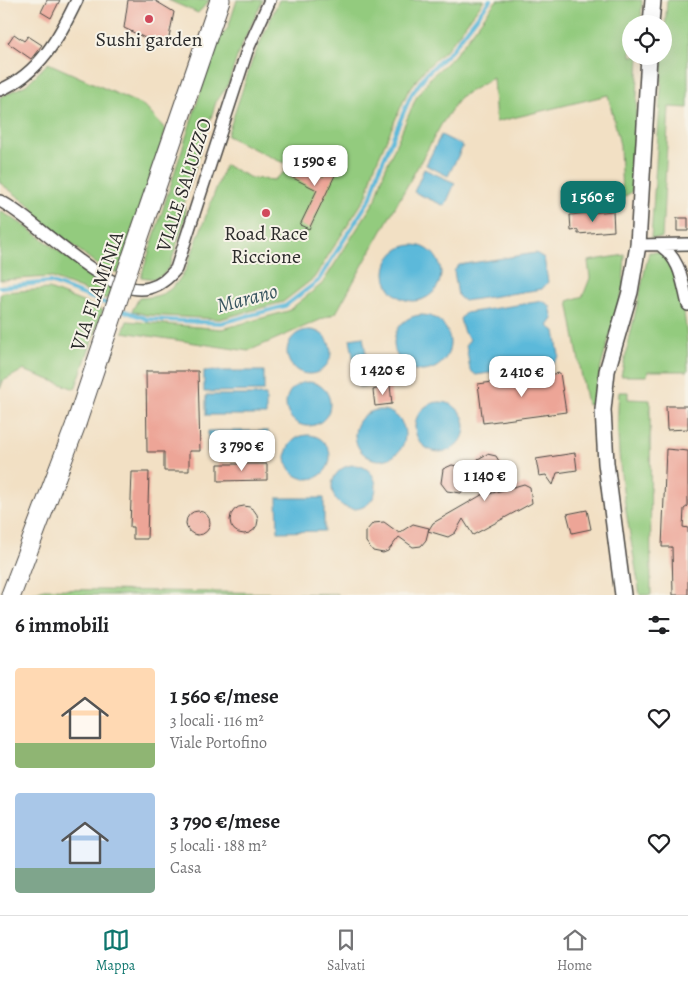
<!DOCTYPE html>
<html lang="it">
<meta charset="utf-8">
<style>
:root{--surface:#fff;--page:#f6f6f6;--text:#202124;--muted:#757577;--line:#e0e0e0;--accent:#0f766e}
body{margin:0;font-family:Alegreya,serif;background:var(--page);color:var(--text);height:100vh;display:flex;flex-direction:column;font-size:19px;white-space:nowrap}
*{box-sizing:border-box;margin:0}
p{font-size:16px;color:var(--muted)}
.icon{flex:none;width:28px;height:28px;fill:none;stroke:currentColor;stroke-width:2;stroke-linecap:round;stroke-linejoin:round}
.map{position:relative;height:595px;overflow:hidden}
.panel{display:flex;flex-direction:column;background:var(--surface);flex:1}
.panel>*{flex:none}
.fabs{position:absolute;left:622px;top:15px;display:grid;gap:10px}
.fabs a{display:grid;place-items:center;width:50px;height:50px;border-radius:50%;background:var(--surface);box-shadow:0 5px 20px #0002;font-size:25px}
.price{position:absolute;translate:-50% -42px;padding:0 11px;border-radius:10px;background:#fff;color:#222;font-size:16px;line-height:32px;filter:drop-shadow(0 1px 2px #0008)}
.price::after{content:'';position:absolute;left:50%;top:30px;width:15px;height:11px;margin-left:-8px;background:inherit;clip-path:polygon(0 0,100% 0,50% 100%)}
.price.on{background:var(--accent);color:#fff}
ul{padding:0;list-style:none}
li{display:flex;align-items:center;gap:15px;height:125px;padding:0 15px}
li span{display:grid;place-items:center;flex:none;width:140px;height:100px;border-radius:5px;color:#555}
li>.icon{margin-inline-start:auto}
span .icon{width:60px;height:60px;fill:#fffc;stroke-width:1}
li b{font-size:21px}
h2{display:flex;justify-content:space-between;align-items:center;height:60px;padding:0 15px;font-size:21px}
.menu{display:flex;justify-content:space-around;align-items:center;height:70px;border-top:1px solid var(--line);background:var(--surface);font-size:14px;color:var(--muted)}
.menu a{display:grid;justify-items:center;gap:2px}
.menu .on{color:var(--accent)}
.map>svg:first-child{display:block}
.green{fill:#93cb7e;stroke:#5f7b54}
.water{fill:#5bb9da;stroke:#437282}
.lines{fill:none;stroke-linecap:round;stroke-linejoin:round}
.stream{stroke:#5bb9da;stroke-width:4}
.building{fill:#eda597}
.minor-casing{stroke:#494642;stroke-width:14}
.tertiary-casing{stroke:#494642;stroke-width:18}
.primary-casing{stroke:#494642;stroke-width:21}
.minor{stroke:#fff;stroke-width:11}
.tertiary{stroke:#fff;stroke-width:15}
.primary{stroke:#fff;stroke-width:19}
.primary-bridge-casing{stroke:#494642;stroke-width:21;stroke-linecap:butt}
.primary-bridge{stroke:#fff;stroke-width:19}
.poi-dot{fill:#d1495b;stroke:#f7f3e8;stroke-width:2}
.labels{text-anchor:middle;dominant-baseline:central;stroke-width:4;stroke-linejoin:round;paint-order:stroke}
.poi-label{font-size:20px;fill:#2b2b2b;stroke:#f7f3e8}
.street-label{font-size:20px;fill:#2b2b2b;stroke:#f7f3e8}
.water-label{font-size:21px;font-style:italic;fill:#395660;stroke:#f7f3e8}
</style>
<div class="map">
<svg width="688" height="595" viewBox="0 0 688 595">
<rect width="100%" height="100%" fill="#f7f3e8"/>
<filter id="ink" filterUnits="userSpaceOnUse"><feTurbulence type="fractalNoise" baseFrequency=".02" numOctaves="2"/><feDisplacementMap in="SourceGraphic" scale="10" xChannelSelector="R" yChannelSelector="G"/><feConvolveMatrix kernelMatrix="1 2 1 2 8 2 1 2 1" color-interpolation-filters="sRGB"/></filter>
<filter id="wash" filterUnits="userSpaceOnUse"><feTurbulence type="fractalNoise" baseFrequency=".0096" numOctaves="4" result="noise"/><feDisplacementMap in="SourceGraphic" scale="20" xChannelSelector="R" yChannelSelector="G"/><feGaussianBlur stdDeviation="1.12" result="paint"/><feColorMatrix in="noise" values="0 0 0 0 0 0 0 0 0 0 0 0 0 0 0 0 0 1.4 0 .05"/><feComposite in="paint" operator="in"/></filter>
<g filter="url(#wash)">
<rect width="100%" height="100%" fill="#f2e0c4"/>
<path class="green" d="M 168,0 L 210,0 L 198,13 Z
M 237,0 L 263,0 L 239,51 L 227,87 L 216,102 L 184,204 L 186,216 L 170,266 L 163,275 L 155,279 L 141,277 L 217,41 L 228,28 Z
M 279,0 L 484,0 L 447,49 L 424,70 L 407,93 L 374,168 L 367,195 L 314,278 L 283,302 L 220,319 L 147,315 L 132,311 L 139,298 C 164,297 173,291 186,269 L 225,165 L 251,178 L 274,180 L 293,165 L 279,161 L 227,136 L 252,61 Z
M 497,0 L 642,0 L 641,24 L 631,24 L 631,56 L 639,56 L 632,192 L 622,198 L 620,145 L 608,95 L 496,122 L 493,78 L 460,97 L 441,125 L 336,313 L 248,351 L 123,332 L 127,321 L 222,329 L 288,311 L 322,284 L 376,199 L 384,172 L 416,98 L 431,77 L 454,56 Z
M 667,0 L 688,0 L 688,108 L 669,107 L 662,238 L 651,238 Z
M 48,63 L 144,106 L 166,130 L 118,273 L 99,266 L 37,217 L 31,206 L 0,183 L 0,97 L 26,85 Z
M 0,211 C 40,232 72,266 112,287 L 107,299 L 50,277 L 0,280 Z
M 649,252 L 657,252 L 668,257 C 684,293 688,332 688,371 L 648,371 L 647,376 L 621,376 Z
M 625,255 L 623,290 L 600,370 L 596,404 L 587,405 L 568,301 L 583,296 L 590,278 L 588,261 Z
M 49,289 L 103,310 L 75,389 L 23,370 L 3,381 L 0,389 L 0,295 L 4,292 Z
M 619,392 L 628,392 L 628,399 L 650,400 L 651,595 L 640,595 C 630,529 613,459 619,392 Z
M 44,589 L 338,594 L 338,595 L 27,595 Z"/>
<path class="water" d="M 441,135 L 463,146 L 448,176 L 426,165 Z
M 424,169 L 455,183 L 445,206 L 414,192 Z
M385 273a28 28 0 1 1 56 0a28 28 0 1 1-56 0Z
M 536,253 L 544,258 L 548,282 L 542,289 L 464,301 L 458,296 L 454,271 L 459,265 Z
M 543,301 L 550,306 L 553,319 L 548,326 L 555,331 L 559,356 L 554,363 L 476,375 L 470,370 L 466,345 L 470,339 L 464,333 L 460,319 L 465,313 Z
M394 343a28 28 0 1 1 56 0a28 28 0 1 1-56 0Z
M287 352a22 22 0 1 1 44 0a22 22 0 1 1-44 0Z
M 363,337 L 367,360 L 354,362 L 350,339 Z
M 390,359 L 394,382 L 359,387 L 356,365 Z
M 204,371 L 264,371 L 264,391 L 204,392 Z
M286 404a22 22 0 1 1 44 0a22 22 0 1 1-44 0Z
M 206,395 L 266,395 L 266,415 L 206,415 Z
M415 427a25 25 0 1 1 50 0a25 25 0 1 1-50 0Z
M355 435a25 25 0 1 1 50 0a25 25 0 1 1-50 0Z
M 208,431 L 268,431 L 268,451 L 208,452 Z
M286 457a22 22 0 1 1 44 0a22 22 0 1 1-44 0Z
M332 487a22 22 0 1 1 44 0a22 22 0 1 1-44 0Z
M 277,498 L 324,498 L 324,531 L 278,532 Z"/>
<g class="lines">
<path class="stream" d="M 0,287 L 50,282 L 110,305
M 119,309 L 147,319 L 221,323 L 285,306 L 318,281 L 371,197 L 379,170 L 411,95 L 427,73 L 450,52 L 490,0"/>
</g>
<g id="blocks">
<path class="building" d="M 47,0 L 60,0 L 51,18 L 41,12 Z
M 128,0 L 154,0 L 174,12 L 169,37 L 164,44 L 160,45 L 124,28 Z
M 14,34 L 24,41 L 28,36 L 42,45 L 31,59 L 8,43 Z
M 332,159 L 341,163 L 309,229 L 300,225 L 317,190 L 291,177 L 298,163 L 324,176 Z
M 613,211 L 614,231 L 578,234 L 578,230 L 571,231 L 570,215 Z
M 677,218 L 688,218 L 688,231 L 677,231 Z
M 146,371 L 198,371 L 200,451 L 189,451 L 189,471 L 164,471 L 164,452 L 147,452 Z
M 560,373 L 566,412 L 483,423 L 478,384 Z
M 390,385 L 392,404 L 375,406 L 373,390 Z
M 666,406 L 688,406 L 688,429 L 667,430 Z
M 666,449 L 688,451 L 688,506 L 684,509 L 683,527 L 688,528 L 688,595 L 673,595 L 672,547 L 662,547 Z
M 575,453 L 577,470 L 557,473 L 553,485 L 546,475 L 539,476 L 536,459 Z
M 487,454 L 496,456 L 503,468 L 502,473 L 489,494 L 524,484 L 530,487 L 532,503 L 473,535 L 463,519 L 455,533 L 448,537 L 428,531 L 433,523 L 492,489 L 474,473 L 478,459 Z
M 218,464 L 267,464 L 267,480 L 218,481 Z
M 452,465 L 461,467 L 469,474 L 467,484 L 461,493 L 447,491 L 441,483 L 443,469 Z
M 132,472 L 149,472 L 147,539 L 133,539 L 133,527 L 130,527 Z
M230 520a14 14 0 1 1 28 0a14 14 0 1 1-28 0Z
M 587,510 L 591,529 L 572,533 L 567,514 Z
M186 523a12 12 0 1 1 24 0a12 12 0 1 1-24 0Z
M 384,522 L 399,533 L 413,524 L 429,528 L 426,540 L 421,546 L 413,547 L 399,537 L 388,551 L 383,553 L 373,551 L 366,542 L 366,531 L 373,523 Z"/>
</g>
</g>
<g filter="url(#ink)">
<use href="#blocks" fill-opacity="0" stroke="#494642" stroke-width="1"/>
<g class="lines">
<g class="minor-casing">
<path id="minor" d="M 0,90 C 39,74 60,36 77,0
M 0,201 C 37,219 107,299 149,288 C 161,285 168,278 176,269 L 247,51 L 270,0
M 638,245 L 688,244
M 660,245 C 681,260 682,281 688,305"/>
</g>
<g class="tertiary-casing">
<path id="tertiary" d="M 651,24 L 653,0
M 623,595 L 606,463 L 603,410 L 607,371 L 630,292 L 638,245 L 649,56"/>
</g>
<g class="primary-casing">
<path id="primary" d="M 131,260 L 220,0
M 11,595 L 76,424"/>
</g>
<use href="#minor" class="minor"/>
<use href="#tertiary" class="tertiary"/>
<use href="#primary" class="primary"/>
<g class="primary-bridge-casing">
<path id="primary-bridge" d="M 76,424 L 131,260"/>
</g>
<use href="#primary-bridge" class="primary-bridge"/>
</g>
</g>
<g class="poi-dot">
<circle cx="149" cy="19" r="5"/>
<circle cx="266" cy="213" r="5"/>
</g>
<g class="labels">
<g class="poi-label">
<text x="149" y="39">Sushi garden</text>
<text x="266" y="233">Road Race<tspan x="266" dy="23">Riccione</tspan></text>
</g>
<g class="street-label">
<text transform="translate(184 185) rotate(-72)">VIALE SALUZZO</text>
<text transform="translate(97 291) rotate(-71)">VIA FLAMINIA</text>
</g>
<g class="water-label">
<text transform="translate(247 298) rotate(-15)">Marano</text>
</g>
</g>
</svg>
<div class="fabs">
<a><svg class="icon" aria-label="locate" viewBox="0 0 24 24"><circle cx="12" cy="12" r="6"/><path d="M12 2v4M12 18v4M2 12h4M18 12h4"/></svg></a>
</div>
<b class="price" style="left:315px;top:187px">1 590 €</b>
<b class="price on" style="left:593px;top:223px">1 560 €</b>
<b class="price" style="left:383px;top:396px">1 420 €</b>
<b class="price" style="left:522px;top:398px">2 410 €</b>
<b class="price" style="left:242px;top:472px">3 790 €</b>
<b class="price" style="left:485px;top:502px">1 140 €</b>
</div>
<section class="panel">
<h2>6 immobili<svg class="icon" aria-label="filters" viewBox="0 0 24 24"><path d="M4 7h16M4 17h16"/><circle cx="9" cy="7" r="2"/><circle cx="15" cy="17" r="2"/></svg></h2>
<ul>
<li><span style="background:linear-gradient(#ffd9b3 75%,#8fb573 0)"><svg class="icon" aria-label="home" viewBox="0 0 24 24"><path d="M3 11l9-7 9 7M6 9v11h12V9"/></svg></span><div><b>1 560 €/mese</b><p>3 locali · 116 m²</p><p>Viale Portofino</p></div><svg class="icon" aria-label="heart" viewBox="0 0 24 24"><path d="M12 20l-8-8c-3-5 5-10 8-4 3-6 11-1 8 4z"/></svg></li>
<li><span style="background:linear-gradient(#a9c7e8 75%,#7fa58c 0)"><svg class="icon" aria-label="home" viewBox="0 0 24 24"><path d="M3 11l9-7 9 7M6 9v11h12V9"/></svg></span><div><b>3 790 €/mese</b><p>5 locali · 188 m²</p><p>Casa</p></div><svg class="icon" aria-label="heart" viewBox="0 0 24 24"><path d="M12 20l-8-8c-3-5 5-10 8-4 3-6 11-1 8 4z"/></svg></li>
</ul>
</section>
<nav class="menu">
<a class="on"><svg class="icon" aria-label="map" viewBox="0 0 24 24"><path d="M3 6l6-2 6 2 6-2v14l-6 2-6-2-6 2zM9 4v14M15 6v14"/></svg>Mappa</a>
<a><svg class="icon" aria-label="saved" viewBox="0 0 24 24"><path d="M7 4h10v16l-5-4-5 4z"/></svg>Salvati</a>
<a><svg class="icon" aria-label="home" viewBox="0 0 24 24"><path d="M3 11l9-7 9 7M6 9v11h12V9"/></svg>Home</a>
</nav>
